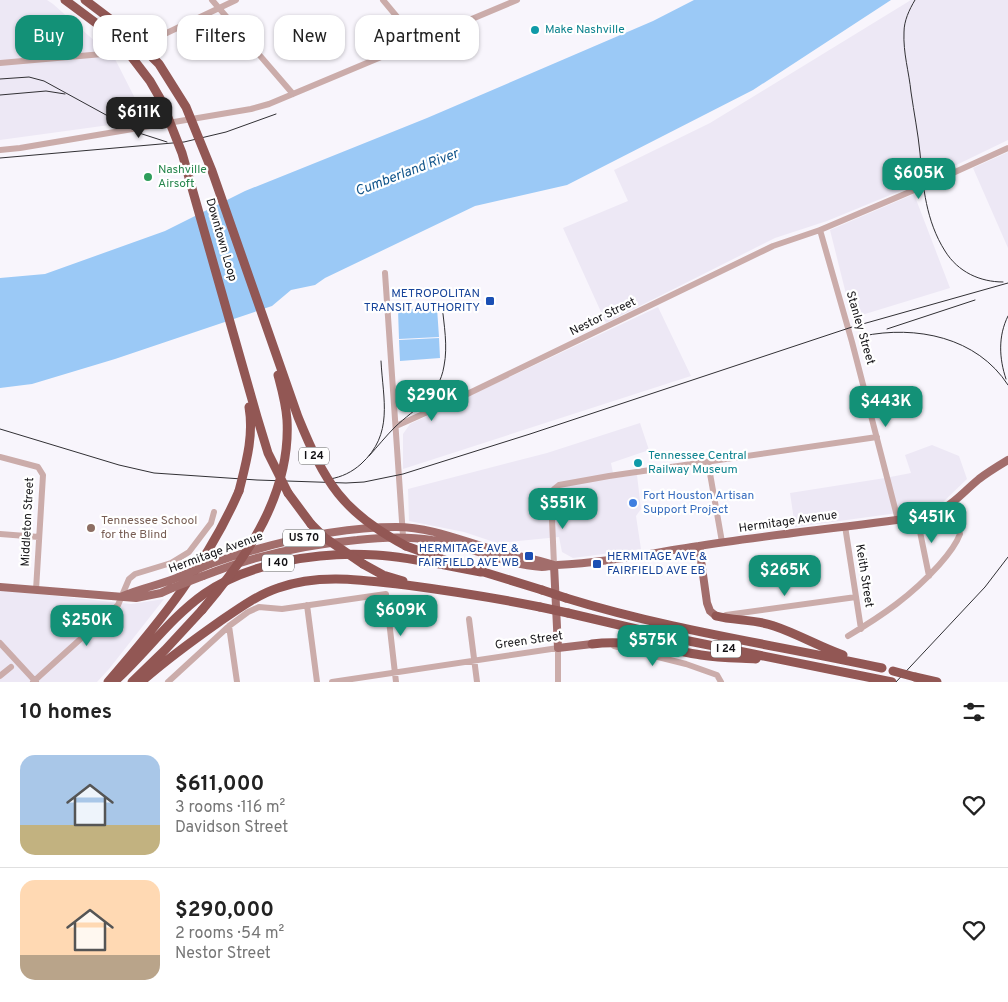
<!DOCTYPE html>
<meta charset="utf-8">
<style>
:root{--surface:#fff;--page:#f6f6f6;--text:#222;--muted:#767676;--line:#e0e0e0;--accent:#139177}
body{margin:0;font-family:Overpass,sans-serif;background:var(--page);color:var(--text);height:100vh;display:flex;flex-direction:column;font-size:19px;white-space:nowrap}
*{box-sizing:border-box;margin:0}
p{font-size:16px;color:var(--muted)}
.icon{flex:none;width:28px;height:28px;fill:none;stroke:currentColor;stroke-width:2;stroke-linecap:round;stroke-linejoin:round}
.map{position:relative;height:682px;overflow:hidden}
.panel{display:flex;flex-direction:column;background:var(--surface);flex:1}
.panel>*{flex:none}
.guide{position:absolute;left:15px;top:15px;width:500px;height:45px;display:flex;gap:10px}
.price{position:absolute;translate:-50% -42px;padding:0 11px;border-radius:10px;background:var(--accent);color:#fff;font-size:16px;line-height:32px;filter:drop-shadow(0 1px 2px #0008)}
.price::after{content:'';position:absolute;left:50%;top:30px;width:15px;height:11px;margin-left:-8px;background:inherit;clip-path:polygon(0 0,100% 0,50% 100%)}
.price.on{background:#222;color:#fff}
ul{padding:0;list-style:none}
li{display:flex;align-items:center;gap:15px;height:125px;padding:0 20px}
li+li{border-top:1px solid var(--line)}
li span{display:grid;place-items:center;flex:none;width:140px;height:100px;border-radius:15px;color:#555}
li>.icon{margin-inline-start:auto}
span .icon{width:60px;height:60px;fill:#fffc;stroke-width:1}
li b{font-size:21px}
h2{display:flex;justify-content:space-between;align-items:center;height:60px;padding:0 20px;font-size:21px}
.tag{padding:0 18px;border-radius:15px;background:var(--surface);box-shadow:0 1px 4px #0004;font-size:18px;line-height:45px}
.tag.on{background:var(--accent);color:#fff}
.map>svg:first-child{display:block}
.built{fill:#ede8f5}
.water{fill:#9bc9f6}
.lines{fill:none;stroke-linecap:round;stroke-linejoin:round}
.minor{stroke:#cbacaa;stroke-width:6}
.major{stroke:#a26d6b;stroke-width:8}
.highway{stroke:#925754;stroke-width:9}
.rail{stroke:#313034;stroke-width:1}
.major-bridge{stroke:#a26d6b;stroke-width:8}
.highway-bridge{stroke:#925754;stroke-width:9}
.culture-dot{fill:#0f9aa8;stroke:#fff;stroke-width:2}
.leisure-dot{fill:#2e9e5b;stroke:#fff;stroke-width:2}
.transit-dot{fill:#1a4fb4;stroke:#fff;stroke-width:2}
.shop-dot{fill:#3f7fe0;stroke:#fff;stroke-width:2}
.education-dot{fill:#8d6e63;stroke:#fff;stroke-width:2}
.labels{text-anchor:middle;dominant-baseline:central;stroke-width:4.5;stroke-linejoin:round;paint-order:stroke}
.shield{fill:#fff;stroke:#5a5a5c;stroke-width:1}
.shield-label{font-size:11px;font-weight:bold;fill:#141316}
.culture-label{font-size:12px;fill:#0d838f;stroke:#fff;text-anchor:start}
.leisure-label{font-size:12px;fill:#27864d;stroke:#fff;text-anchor:start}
.street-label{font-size:12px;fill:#141316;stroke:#fff}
.transit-label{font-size:12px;fill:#164399;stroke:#fff;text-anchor:end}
.shop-label{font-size:12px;fill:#366cbe;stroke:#fff;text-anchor:start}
.education-label{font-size:12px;fill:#785e54;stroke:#fff;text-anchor:start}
.water-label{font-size:14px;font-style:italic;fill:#12558b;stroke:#fff}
</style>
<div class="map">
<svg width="1008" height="682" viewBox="0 0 1008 682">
<rect width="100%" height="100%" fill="#f8f5fc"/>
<path class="built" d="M 0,0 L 47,0 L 53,4 L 115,59 L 146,120 L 0,140 Z
M 911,0 L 1008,0 L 1008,140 L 917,184 L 827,221 L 775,238 L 606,323 L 563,228 L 628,201 L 614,170 L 710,123 Z
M 1008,152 L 1008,248 L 973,168 Z
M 914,194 L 950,288 L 852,318 L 830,230 Z
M 658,307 L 691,376 L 403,469 L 403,434 L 410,424 Z
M 640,423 L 649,450 L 611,463 L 614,478 L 637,475 L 641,509 L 636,516 L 641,549 L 573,558 L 562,552 L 559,537 L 497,543 L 464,532 L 409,521 L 408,489 L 547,453 Z
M 932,445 L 959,456 L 967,479 L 942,503 L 920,510 L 795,527 L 790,493 L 885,478 L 911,473 L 905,455 Z
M 0,590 L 131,604 L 164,599 L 109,669 L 97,682 L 0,682 Z"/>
<path class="water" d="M 694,0 L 891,0 L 753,90 L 567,185 L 475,206 L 325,278 L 315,285 L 291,290 L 272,306 L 115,359 L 32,384 L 0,388 L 0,278 L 45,274 L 165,231 L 245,191 L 427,118 L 653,21 Z
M 437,308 L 439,337 L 399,339 L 398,310 Z
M 439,338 L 440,358 L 400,361 L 399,340 Z"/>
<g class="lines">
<path class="minor" d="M 212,0 L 293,94
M 383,0 L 418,42
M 0,63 L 114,53 L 154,39 L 236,0
M 0,150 L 20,148 L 251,109 L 269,104 L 517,0
M 820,230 L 852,342 L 898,520
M 385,273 L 403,536
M 396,426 L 459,398 L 773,246 L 820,230 L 933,182 L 1008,148
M 0,457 L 38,467 L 43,475 L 36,590
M 708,462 L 722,542
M 917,517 L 929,576
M 845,526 L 861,629
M 0,534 L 39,537
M 554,565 L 551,496 L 554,489 L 559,485 L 609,476 L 877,437
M 307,605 L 317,682
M 726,615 L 856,597
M 469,619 L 477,682
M 229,626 L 237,682
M 848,636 C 883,615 911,596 939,565 C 947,556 956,545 960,534 L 958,528 L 942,510
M 0,643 L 36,682
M 614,646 L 686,664 L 717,675 L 721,682
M 0,676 L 11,667
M 33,682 L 118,605 L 129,579 L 135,574 L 171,563 L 189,552 L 211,523 L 214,512
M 168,682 L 229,626 L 248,612 L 259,607 L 282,609 L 386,594 L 396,682
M 332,682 L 558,648 L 558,682"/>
<path class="major" d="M 699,546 L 707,603 L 710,611 L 716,616
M 210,564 C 268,544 334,527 396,527 C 433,527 467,543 502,552 C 520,557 537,559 554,565
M 554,565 L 558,648 L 592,644
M 203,576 C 252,556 304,545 357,540 C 382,537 407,536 432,540 C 469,545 504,565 542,567 C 547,567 552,565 557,565 C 602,563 647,554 692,547 C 767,535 842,528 917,517 C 950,511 955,499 979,479 C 988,472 998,466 1008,460
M 0,587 L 136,598 L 161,593 L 172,588
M 123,596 C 141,588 160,585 179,577"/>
<path class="highway" d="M 65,0 L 108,32
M 85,0 L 126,31
M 288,493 L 311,524
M 406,546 L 450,562
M 363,564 L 383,575 L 403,581
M 477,570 L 542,590
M 566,598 C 669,630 776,645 882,668
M 568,613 L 679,639 L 892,682
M 716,616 C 735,621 755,619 774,626 C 798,634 820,647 843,655
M 592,644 C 628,639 665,649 701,655 C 719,658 738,658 756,659
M 915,677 L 937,682
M 108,682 C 159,623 208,563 239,491
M 114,682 C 145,654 170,618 204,594 C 249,562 322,551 376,555 C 411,557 447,566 481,572
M 132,682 L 165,650 L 202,610
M 141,682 C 166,660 192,641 219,622 C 238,609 257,595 278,588 C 319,573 363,580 406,585 C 451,591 496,598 540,607"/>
<path class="rail" d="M 915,0 C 909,10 904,21 904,32 C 903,53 909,72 911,92 C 914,113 918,133 920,153 C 923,187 926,221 945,251 C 958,272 980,282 1003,282
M 0,79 L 29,77 L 44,81 L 139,133 L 167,142
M 0,95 L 46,91 L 65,94
M 0,158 L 184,142 L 226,132 L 276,114
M 887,329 L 975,300
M 863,336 C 916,325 977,337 1008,385
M 1006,379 C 999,358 998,336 1008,316
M 0,429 L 119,465 L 154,473 L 257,480 L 346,483 L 364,482 L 403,474 L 530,434 L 852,327 L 1008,283
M 369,456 C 378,446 386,436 395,427 C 415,408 439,397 444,366 C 448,346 444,325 442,305
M 330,479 C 342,477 352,472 361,464 C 394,434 383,400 381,361
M 896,682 L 985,587 L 1008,557"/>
<path class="major-bridge" d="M 179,577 L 210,564
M 172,588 L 203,576"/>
<path class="highway-bridge" d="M 126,31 L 159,64 L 186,107 L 212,171 L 298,417 C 325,483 342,512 406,546
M 108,32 L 124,47 L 150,81 L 161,100 L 182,153 L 257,417 L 268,453 L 288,493
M 239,491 C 246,463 254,436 249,407
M 311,524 L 325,538 L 363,564
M 542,590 L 566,598
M 540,607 L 568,613
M 202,610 C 248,556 291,493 287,420 C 286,404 282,390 278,375
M 893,671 L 915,677"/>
</g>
<g class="culture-dot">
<circle cx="535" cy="30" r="5"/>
<circle cx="638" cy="463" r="5"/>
</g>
<circle class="leisure-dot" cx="148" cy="177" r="5"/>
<g class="transit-dot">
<rect x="485" y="296" width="10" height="10" rx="2.5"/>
<rect x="524" y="551" width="10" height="10" rx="2.5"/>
<rect x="592" y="559" width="10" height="10" rx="2.5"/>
</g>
<circle class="shop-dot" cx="633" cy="503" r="5"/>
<circle class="education-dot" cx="91" cy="528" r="5"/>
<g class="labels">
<g class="shield">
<rect x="299" y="447.5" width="30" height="17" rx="4"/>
<rect x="283" y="529.5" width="42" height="17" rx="4"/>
<rect x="262" y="554.5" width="32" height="17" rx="4"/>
<rect x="711" y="640.5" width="30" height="17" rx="4"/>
</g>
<g class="shield-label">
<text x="314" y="456">I 24</text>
<text x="304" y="538">US 70</text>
<text x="278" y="563">I 40</text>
<text x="726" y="649">I 24</text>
</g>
<g class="culture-label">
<text x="545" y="30">Make Nashville</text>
<text x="648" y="456">Tennessee Central<tspan x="648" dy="14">Railway Museum</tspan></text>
</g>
<g class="leisure-label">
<text x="158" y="170">Nashville<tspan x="158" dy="14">Airsoft</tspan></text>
</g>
<g class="street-label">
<text transform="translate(221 240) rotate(74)">Downtown Loop</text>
<text transform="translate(603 317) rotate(-26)">Nestor Street</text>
<text transform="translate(860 328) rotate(74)">Stanley Street</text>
<text transform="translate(28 522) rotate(-87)">Middleton Street</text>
<text transform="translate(788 522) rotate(-8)">Hermitage Avenue</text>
<text transform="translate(216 553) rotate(-20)">Hermitage Avenue</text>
<text transform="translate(864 576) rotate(81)">Keith Street</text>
<text transform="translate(529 641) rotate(-8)">Green Street</text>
</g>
<g class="transit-label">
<text x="480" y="294">METROPOLITAN<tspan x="480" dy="14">TRANSIT AUTHORITY</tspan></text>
<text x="519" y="549">HERMITAGE AVE &amp;<tspan x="519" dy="14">FAIRFIELD AVE WB</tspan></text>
<text x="607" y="557" text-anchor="start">HERMITAGE AVE &amp;<tspan x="607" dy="14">FAIRFIELD AVE EB</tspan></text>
</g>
<g class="shop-label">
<text x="643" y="496">Fort Houston Artisan<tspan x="643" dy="14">Support Project</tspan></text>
</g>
<g class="education-label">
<text x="101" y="521">Tennessee School<tspan x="101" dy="14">for the Blind</tspan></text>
</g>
<g class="water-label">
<text transform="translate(407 173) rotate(-21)">Cumberland River</text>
</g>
</g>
</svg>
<b class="price on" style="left:139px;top:139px">$611K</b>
<b class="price" style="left:919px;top:200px">$605K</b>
<b class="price" style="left:432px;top:422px">$290K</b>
<b class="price" style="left:886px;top:428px">$443K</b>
<b class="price" style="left:563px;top:530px">$551K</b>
<b class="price" style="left:932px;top:544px">$451K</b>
<b class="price" style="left:785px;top:597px">$265K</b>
<b class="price" style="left:401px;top:637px">$609K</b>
<b class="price" style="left:87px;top:647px">$250K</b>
<b class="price" style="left:653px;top:667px">$575K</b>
<div class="guide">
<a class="tag on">Buy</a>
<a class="tag">Rent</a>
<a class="tag">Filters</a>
<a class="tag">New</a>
<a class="tag">Apartment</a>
</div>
</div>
<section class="panel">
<h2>10 homes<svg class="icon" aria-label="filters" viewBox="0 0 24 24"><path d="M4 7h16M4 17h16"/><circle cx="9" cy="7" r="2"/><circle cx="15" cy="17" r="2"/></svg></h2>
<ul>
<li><span style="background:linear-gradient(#a9c7e8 70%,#c2b280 0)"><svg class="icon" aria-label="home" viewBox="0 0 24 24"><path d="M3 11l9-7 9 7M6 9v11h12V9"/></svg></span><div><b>$611,000</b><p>3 rooms · 116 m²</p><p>Davidson Street</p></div><svg class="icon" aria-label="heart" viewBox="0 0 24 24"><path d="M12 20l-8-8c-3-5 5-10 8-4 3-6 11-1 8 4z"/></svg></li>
<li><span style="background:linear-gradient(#ffd9b3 75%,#b9a48a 0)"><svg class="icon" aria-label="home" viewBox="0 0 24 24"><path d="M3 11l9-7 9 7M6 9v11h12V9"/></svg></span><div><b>$290,000</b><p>2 rooms · 54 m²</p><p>Nestor Street</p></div><svg class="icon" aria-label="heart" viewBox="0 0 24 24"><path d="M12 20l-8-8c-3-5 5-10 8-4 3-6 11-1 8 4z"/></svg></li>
</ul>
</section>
